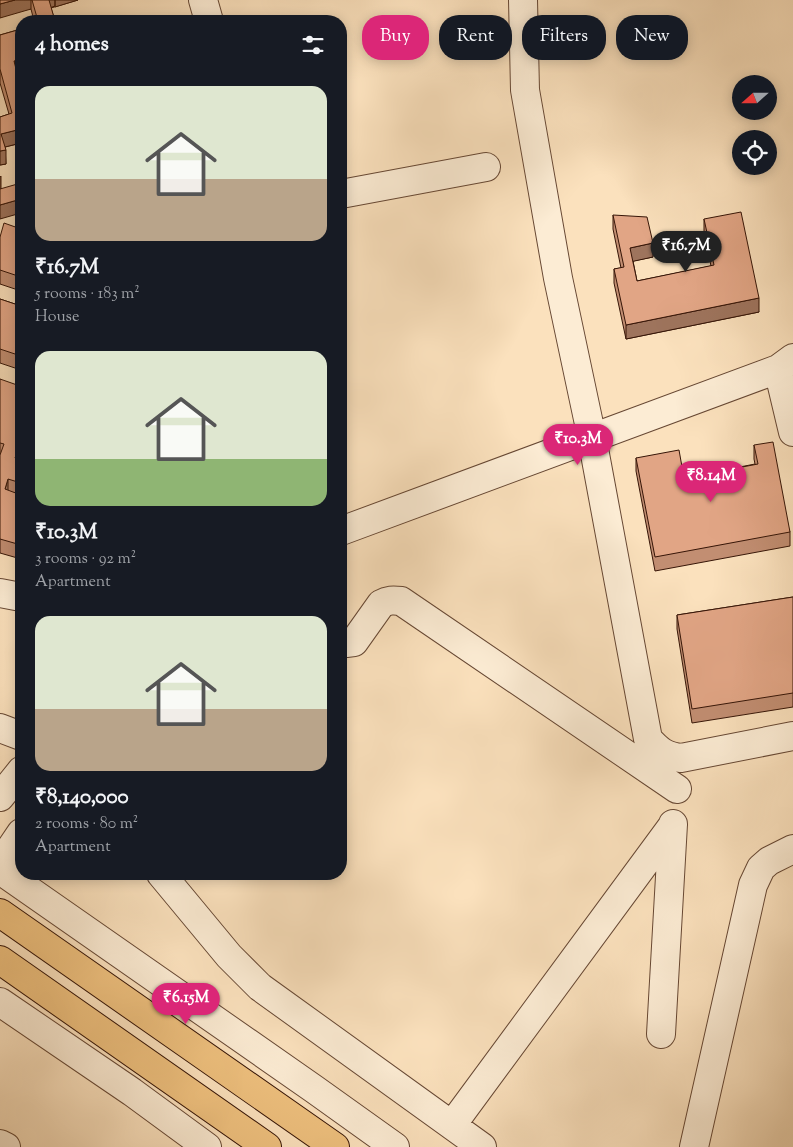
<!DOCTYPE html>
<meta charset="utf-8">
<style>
:root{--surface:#171b24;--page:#242831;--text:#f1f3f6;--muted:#9ea1a6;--accent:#db2777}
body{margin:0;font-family:"Sorts Mill Goudy",serif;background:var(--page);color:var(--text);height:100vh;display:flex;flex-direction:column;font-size:19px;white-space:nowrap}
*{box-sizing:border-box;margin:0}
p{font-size:16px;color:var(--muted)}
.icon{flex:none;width:28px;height:28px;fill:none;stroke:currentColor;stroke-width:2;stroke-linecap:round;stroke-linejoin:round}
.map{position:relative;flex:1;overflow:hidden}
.sheet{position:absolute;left:15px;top:15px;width:332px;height:865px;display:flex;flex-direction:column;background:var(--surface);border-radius:20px;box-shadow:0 2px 12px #0003}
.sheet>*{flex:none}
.guide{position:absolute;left:362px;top:15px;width:355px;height:45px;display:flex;gap:10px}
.needle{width:32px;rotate:249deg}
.buttons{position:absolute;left:732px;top:75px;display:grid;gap:10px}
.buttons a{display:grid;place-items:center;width:45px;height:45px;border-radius:50%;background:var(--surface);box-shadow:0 2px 12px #0003;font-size:25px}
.price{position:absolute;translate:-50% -42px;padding:0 11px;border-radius:18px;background:var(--accent);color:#fff;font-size:16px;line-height:32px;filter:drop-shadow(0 1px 2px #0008)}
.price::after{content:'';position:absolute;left:50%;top:30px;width:15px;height:11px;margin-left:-8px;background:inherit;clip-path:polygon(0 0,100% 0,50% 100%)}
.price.selected{background:#222;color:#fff}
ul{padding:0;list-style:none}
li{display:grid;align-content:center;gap:10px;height:265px;padding:0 20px}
li span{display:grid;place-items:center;height:155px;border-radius:15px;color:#555}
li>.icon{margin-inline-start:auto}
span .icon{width:90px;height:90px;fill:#fffc;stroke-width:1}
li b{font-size:21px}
h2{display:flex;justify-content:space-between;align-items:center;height:60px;padding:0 20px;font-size:21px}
.tag{padding:0 18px;border-radius:20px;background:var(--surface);box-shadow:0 2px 12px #0003;font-size:18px;line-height:45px}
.tag.selected{background:var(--accent);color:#fff}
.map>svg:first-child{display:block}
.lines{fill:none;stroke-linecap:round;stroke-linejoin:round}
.minor-casing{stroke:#674834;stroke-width:30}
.highway-casing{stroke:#361507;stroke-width:30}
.minor{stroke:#fcecd4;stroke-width:28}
.highway{stroke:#eec07e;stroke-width:28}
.wall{fill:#c28e72;stroke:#361507}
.shaded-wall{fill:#9e745d;stroke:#361507}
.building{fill:#e1a585;stroke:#361507}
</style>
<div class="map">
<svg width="793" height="1147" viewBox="0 0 793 1147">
<rect width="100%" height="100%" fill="#fbe1bd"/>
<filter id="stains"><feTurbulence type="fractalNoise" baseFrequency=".004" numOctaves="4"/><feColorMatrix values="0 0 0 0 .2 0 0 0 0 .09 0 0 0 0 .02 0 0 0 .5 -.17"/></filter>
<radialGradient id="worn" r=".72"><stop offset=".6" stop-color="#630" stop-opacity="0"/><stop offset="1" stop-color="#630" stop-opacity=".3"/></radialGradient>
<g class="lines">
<g class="minor-casing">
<path id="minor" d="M 203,0 L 209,21
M 523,0 L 525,90 L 558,278 L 592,438 L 648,739 C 659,751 665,756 681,758 L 793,736
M 341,194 L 486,167
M 778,369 L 793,432
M 341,531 L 778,369 L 793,358
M 0,593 L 21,597
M 341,641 L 346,643 L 354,642 L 381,604 C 388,600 393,600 401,601 L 677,789
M 0,728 L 21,736
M 0,797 L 21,771
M 0,864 L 21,833
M 0,870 L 314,1089 L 395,1147
M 161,874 L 229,956 L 260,987 L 482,1147
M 0,1002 L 132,1092 L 207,1147
M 661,1034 L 673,824
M 452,1125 L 673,825
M 0,1144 L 6,1147
M 694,1147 L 753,885 L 761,868 L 769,861 L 793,849"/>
</g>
<g class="highway-casing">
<path id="highway" d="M 0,913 L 335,1147
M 0,960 L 267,1147"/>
</g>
<use href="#minor" class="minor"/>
<use href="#highway" class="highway"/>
</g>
<path class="wall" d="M 0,0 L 78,0 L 51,8 L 55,21 L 34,21 L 31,9 Z
M 21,29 L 21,85 L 18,74 L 17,74 L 21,89 L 21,160 L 17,144 L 5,147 L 6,164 L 0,165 L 0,117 L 9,114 L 0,83 L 0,35 Z
M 613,215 L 653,257 L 633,261 L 637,281 L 711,266 L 704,233 L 704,219 L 759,312 L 626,339 L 614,283 L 614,269 L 621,268 L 613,229 Z
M 21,229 L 21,291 L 0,284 L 0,237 Z
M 0,299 L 21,306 L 21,370 L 0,363 Z
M 0,379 L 21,397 L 21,559 L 0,553 Z
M 754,445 L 790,532 L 790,546 L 655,571 L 636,471 L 636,458 L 684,478 L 755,464 L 754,459 Z
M 793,597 L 793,707 L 692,723 L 677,629 L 677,615 Z"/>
<path class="shaded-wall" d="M 15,0 L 31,0 L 31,9 L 0,18 L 0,4 Z
M 47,0 L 55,0 L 55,6 L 47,9 Z
M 55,0 L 78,0 L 55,7 Z
M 18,60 L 18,74 L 14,75 L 14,61 Z
M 17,130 L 17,144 L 1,148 L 1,134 Z
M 6,150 L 6,164 L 0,165 L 0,151 Z
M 1,176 L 1,190 L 0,191 L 0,177 Z
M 21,199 L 21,213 L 0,219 L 0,205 Z
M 653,243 L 653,257 L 630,262 L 630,248 Z
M 759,298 L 759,312 L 626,339 L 626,325 Z
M 20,386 L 20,399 L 17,395 Z
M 18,449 L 18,463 L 15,458 Z
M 8,479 L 8,493 L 5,489 Z"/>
<path class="building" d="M 0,0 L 15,0 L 0,4 Z
M 32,0 L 49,0 L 55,21 L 38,21 Z
M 21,29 L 21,71 L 18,60 L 14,61 L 21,89 L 21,146 L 17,130 L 1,134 L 6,150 L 0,151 L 0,117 L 12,113 L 0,69 L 0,35 Z
M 21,183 L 21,199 L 0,205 L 0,189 Z
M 741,212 L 759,298 L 626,325 L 614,269 L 624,267 L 613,215 L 647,217 L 653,243 L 630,248 L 637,281 L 714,265 L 704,219 Z
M 4,223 L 21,229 L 21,277 L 0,270 L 0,237 Z
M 0,299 L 21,306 L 21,356 L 0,349 Z
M 0,379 L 20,386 L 17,395 L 21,397 L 21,450 L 18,449 L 15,458 L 21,461 L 21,483 L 8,479 L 5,489 L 21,495 L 21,545 L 0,539 L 0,455 L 4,444 L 0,443 Z
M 773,442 L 790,532 L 655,557 L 636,458 L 679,450 L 684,478 L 758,464 L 754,445 Z
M 793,597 L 793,693 L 692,709 L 677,615 Z"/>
<rect width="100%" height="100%" filter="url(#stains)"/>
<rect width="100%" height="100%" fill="url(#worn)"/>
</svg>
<div class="buttons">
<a><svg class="needle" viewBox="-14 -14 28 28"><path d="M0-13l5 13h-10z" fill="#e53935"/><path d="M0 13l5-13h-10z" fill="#9ea1a6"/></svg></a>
<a><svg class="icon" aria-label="locate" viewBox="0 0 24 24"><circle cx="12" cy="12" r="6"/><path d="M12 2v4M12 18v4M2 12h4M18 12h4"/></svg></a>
</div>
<b class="price selected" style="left:686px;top:273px">₹16.7M</b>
<b class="price" style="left:578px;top:466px">₹10.3M</b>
<b class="price" style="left:711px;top:503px">₹8.14M</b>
<b class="price" style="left:186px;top:1025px">₹6.15M</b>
<div class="guide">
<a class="tag selected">Buy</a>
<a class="tag">Rent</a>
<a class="tag">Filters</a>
<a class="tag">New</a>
</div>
<section class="sheet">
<h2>4 homes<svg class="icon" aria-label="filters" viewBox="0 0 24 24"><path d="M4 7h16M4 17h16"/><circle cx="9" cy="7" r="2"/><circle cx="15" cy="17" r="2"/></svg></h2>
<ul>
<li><span style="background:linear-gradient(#dfe7d0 60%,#b9a48a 0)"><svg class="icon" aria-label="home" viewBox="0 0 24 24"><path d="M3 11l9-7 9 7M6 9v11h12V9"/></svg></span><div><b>₹16.7M</b><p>5 rooms · 183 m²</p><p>House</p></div></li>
<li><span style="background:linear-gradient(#dfe7d0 70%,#8fb573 0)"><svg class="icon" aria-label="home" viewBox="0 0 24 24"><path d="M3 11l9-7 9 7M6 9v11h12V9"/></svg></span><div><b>₹10.3M</b><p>3 rooms · 92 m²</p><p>Apartment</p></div></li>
<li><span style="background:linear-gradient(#dfe7d0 60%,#b9a48a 0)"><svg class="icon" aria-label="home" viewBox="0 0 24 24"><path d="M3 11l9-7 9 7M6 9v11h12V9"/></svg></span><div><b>₹8,140,000</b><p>2 rooms · 80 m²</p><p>Apartment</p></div></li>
</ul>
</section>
</div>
